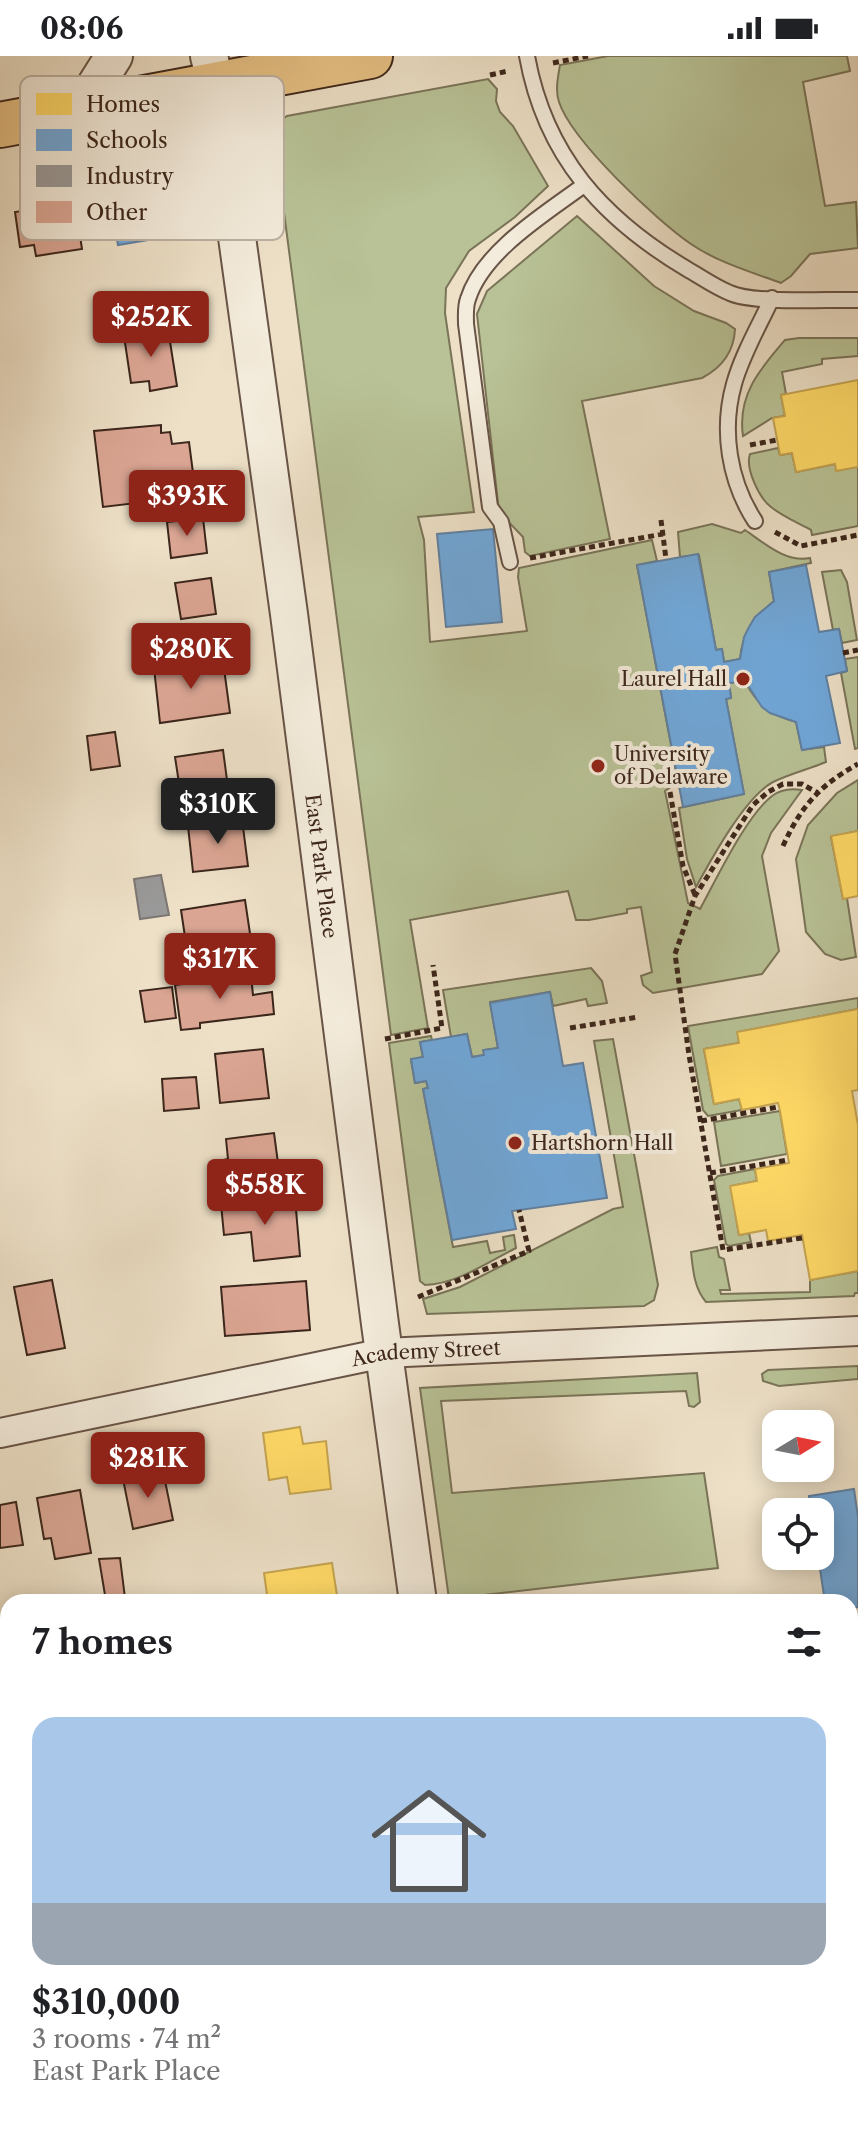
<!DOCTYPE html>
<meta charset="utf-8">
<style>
:root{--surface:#fff;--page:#f6f6f6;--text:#202124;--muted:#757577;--line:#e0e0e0;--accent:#8f2418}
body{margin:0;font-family:"Libre Caslon Text",serif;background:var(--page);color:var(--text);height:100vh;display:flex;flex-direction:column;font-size:30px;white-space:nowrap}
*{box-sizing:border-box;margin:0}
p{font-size:26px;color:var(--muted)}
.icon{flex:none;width:44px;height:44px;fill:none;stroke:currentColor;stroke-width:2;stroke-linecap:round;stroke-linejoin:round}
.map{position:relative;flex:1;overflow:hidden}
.side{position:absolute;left:0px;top:1538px;width:858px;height:538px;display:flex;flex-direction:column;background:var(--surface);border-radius:24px 24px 0 0;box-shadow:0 4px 20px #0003}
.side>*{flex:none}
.needle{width:52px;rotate:80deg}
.fabs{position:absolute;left:762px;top:1354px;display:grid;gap:16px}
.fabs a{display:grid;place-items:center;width:72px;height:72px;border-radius:16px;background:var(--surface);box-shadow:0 4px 20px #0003;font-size:40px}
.price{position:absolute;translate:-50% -68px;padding:0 18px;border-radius:8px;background:var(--accent);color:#fff;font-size:26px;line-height:52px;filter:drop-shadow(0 2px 4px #0008)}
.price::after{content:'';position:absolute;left:50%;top:48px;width:24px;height:18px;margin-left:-12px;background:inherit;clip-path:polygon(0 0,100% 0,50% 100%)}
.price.current{background:#222;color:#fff}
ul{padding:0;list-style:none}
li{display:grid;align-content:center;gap:16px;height:424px;padding:0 32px}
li+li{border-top:2px solid var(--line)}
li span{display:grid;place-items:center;height:248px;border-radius:24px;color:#555}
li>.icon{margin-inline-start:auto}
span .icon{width:144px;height:144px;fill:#fffc;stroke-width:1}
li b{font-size:34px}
h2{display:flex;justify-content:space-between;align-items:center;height:96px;padding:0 32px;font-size:34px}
.status{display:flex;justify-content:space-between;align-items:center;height:56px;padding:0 40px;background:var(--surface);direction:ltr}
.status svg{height:22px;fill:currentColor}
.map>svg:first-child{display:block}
.green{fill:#b8c296;stroke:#7a7458;stroke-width:2}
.homes{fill:#ffd966;stroke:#c4a350;stroke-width:2}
.schools{fill:#6fa8dc;stroke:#6081a2;stroke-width:2}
.industry{fill:#999;stroke:#7d7673;stroke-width:2}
.building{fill:#daa593;stroke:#3c261b;stroke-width:2}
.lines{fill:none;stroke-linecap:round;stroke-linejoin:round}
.service-casing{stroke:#685446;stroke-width:18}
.minor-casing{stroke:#685446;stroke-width:32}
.tertiary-casing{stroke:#685446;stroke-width:40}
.primary-casing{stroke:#3c261b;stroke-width:48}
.path{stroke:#3c261b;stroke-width:5;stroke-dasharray:6 4;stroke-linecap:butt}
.service{stroke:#f3ebdb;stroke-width:14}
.minor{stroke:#f3ebdb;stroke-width:28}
.tertiary{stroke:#f3ebdb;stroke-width:36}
.primary{stroke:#e6c084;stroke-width:44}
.poi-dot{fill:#8f2418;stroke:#f3ebdb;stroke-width:3}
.labels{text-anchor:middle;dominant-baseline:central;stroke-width:8;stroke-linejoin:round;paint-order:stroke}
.poi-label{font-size:20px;fill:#3c261b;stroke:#f3ebdb;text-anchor:start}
.street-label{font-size:20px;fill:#3c261b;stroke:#f3ebdb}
.key{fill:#f3ebdb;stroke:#bcb0a1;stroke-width:2}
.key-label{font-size:22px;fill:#3c261b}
</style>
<div class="status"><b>08:06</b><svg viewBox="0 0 49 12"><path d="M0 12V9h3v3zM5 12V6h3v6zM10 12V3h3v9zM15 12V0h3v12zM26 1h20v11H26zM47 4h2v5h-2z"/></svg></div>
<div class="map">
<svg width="858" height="2075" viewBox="0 0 858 2075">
<rect width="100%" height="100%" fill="#ede0c7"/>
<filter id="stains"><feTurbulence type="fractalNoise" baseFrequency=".0025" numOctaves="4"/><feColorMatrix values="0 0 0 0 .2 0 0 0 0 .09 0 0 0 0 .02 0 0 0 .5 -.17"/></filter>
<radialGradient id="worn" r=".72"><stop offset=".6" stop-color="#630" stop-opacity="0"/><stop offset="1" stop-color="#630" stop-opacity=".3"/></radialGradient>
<path class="green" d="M 608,0 L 847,0 L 850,15 L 803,26 L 825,150 L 856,146 L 858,192 L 810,198 L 791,220 L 781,227 C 751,216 717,206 691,188 C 656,164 572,85 559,46 C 555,34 558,21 560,9 Z
M 488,23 L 497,33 L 496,45 L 500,56 L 513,70 L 548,130 L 515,161 L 469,195 L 446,232 L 445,257 L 474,456 L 418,461 L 424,484 L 430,586 L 527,575 L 518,521 L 519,512 L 652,484 L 657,505 L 637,509 L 678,726 L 665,735 L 688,847 L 700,853 C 716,824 746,760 772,740 C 781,733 790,732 802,734 L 771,777 L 762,800 L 779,895 L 762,918 L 653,937 L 643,929 L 641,920 L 652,916 L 641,851 L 627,853 L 627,857 L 589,864 L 576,864 L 568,835 L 410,864 L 428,972 L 391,979 L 275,87 L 280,65 L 287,60 Z
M 577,160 L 654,230 L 694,255 L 726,267 L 735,273 C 734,296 721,312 702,322 L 582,345 L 610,483 L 530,500 L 525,496 L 523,481 L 499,456 L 477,258 L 487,235 Z
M 799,282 L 858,282 L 858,300 L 822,303 L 822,308 L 782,316 L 786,338 L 781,339 L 785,360 L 772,362 L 743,380 C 737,339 760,313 785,284 Z
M 778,392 L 780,399 L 792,397 L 796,416 L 835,408 L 858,411 L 858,470 L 812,479 L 811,474 C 798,467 782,460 771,451 C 759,442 745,412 750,398 Z
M 712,468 L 741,477 L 745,474 C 764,487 786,507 810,502 L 811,507 L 769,516 L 774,545 C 754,562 742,577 740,603 L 724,606 L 722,593 L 716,594 L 699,499 L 680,501 L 678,476 Z
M 841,514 L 847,526 L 857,584 L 842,587 L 839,573 L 833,574 L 822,516 Z
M 858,601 L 858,692 L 855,693 L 841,617 L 847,615 L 845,603 Z
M 745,625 C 757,649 771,659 796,666 L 802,694 L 824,691 L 826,706 C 809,713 789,718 773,726 C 745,741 712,802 696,831 L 687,803 L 679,752 L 744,738 L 726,643 L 731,642 L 729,627 Z
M 858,724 L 858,775 L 831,781 L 843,842 L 847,842 L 856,901 L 841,904 L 825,898 L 806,876 L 796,803 L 808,769 L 837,737 Z
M 591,912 L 602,925 L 607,947 L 588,950 L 586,943 L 553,950 L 550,936 L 490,946 L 498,992 L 484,994 L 484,999 L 472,1001 L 467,978 L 451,981 L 443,934 Z
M 858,942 L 858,953 L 738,976 L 739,987 L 704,993 L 714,1048 L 739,1043 L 742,1054 L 708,1060 L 703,1054 L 688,970 Z
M 431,980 L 432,984 L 420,986 L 423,1001 L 411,1004 L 415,1027 L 426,1025 L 428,1032 L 423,1033 L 453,1191 L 487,1185 L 490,1197 L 505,1194 L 503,1181 L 514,1179 L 516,1192 C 488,1206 457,1228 425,1229 L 420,1225 L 389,987 Z
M 613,983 L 658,1229 L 654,1244 L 644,1250 L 427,1258 L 423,1243 L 460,1231 L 613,1153 L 623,1151 L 594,985 Z
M 780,1055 L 787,1098 L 721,1110 L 714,1066 Z
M 755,1113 L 757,1125 L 731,1130 L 739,1179 L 749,1177 L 751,1186 L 729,1190 L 726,1188 L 714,1124 L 718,1120 Z
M 717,1191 L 719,1201 L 724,1203 L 730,1234 L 720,1234 L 721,1238 L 810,1236 L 810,1224 L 858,1215 L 858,1237 L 855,1237 L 854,1240 L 706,1246 C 694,1232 693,1214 691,1196 Z
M 858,1310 L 858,1323 L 779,1330 L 763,1325 L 762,1318 L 768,1314 Z
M 697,1317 L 700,1346 L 694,1351 L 689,1350 L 686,1335 L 441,1345 L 452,1437 L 704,1417 L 718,1512 L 449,1543 L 420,1332 Z"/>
<path class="homes" d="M 858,324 L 858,411 L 836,415 L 835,408 L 796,416 L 792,397 L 780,399 L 773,362 L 785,360 L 781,339 Z
M 858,775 L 858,840 L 843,843 L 831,780 Z
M 858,953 L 858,1034 L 852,1035 L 858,1069 L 858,1215 L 810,1224 L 802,1179 L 768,1185 L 766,1174 L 739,1179 L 730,1130 L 757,1125 L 755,1113 L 789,1107 L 780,1055 L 778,1047 L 742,1054 L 739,1043 L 714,1048 L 704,993 L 739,987 L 737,976 Z
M 300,1371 L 303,1388 L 326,1385 L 331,1433 L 290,1438 L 287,1421 L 269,1424 L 263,1377 Z
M 332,1507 L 338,1546 L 268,1546 L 264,1517 Z
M 858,1585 L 858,1630 L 850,1631 L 850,1587 Z
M 858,1661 L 858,1712 L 857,1712 L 852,1662 Z
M 858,1818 L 858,1865 L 850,1866 L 850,1819 Z
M 858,1920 L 858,1945 L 850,1946 L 850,1921 Z"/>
<path class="schools" d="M 185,126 L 193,172 L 178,175 L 178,179 L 118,189 L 109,140 Z
M 493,473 L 502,566 L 446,571 L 437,478 Z
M 698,498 L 716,594 L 722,593 L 724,606 L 740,603 L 744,581 L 749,571 L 755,561 L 774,545 L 769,516 L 806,509 L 819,576 L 839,573 L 847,615 L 826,620 L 840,687 L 802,694 L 796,666 L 770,657 L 762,651 L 745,625 L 729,627 L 731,642 L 726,643 L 744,738 L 683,751 L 637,509 Z
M 550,936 L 563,1010 L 583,1007 L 607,1142 L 512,1155 L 516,1173 L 452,1184 L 423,1033 L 428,1032 L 426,1025 L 415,1027 L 411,1003 L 423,1001 L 420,986 L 467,978 L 472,1001 L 484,999 L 483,994 L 498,992 L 490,947 Z
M 854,1433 L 858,1461 L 858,1551 L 850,1553 L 850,1546 L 825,1546 L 818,1500 L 820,1456 L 811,1456 L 809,1440 Z"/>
<path class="industry" d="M 161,819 L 169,859 L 140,863 L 134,823 Z"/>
<path class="building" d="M 75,147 L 82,193 L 36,200 L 34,189 L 20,191 L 15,156 Z
M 168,273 L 177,330 L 150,335 L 149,325 L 131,327 L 124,280 Z
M 161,369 L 161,377 L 170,376 L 172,388 L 189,386 L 196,440 L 103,451 L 94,375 Z
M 203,462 L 207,497 L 171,502 L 167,466 Z
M 211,522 L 216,558 L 181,563 L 175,527 Z
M 223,605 L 230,657 L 160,667 L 154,612 Z
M 115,676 L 120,710 L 91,714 L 87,680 Z
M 223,694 L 229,739 L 182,747 L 175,701 Z
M 242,763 L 248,810 L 193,816 L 188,770 Z
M 245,844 L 252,891 L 188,901 L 181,854 Z
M 251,919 L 253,939 L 272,936 L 274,958 L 200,967 L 200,972 L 181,974 L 175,929 Z
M 172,931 L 176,962 L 145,966 L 140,935 Z
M 263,993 L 269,1042 L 220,1047 L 215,998 Z
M 196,1021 L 199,1052 L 164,1055 L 162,1023 Z
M 274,1077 L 280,1122 L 221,1130 L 218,1105 L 228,1103 L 226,1083 Z
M 295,1142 L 300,1200 L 254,1205 L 251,1176 L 224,1179 L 221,1148 Z
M 52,1224 L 65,1292 L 27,1299 L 14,1231 Z
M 306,1225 L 310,1274 L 225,1280 L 221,1231 Z
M 163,1415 L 173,1464 L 133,1473 L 123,1423 Z
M 80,1434 L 91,1497 L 55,1503 L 51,1482 L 44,1483 L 37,1442 Z
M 16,1446 L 23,1489 L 0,1492 L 0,1449 Z
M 120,1502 L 125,1542 L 106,1545 L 99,1503 Z
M 8,1724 L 8,1770 L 0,1772 L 0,1725 Z
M 8,1811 L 8,1850 L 0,1852 L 0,1813 Z
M 8,1888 L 8,1930 L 0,1931 L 0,1890 Z
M 8,1957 L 8,2002 L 1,2004 L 0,1959 Z
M 8,2034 L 8,2068 L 66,2070 L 41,2075 L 0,2075 L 0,2036 Z
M 357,2068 L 417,2068 L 418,2075 L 358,2075 Z"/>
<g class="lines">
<g class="service-casing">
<path id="service" d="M 527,0 C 545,100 603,163 687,213 C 701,221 715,231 730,237 C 754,248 828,243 858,244
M 755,465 C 729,425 721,374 734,328 C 742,299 759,270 772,242
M 510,506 L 501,466 L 490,451 L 466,268 C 466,260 465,251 468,243 C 483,195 545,158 584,129"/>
</g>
<g class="minor-casing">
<g id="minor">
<path id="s1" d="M 0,1377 L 384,1297 L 858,1275"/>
</g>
</g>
<g class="tertiary-casing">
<g id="tertiary">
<path id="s2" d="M 209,0 L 216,29 L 289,558 L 380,1268 L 418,1546"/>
<path d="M 80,54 L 114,0"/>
<path d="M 490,2068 L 491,2075"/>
</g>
</g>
<g class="primary-casing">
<path id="primary" d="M 0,69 L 370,0"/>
</g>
<path class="path" d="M 553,7 L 588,0
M 490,19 L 508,15
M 750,389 L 777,384
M 661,464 L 666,503
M 775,476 L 801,490 L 858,479
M 530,502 L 663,478
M 843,597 L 858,594
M 670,736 L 683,810 L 695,839
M 783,790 C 801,750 820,729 858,708
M 570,972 L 638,961
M 385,983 L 442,972 L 433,909
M 701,1065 L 778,1051
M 710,1117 L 788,1104
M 802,1182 L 723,1194 L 689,999 L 675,898 L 695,840 L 753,749 L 768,736 L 783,728 L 802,728 L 816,736
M 418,1241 L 529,1195 L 519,1154"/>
<use href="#service" class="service"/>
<use href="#minor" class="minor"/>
<use href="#tertiary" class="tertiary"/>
<use href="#primary" class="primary"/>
</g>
<g class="poi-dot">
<circle cx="743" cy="623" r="8"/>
<circle cx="598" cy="710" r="8"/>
<circle cx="515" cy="1087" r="8"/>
</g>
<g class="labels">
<g class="poi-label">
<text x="727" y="623" text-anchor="end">Laurel Hall</text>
<text x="614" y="698">University<tspan x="614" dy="23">of Delaware</tspan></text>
<text x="531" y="1087">Hartshorn Hall</text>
</g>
<g class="street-label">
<text stroke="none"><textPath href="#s2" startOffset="818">East Park Place</textPath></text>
<text stroke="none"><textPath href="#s1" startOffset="434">Academy Street</textPath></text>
</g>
</g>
<rect x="20" y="20" width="264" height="164" rx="12" class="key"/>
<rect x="36" y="37" width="36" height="22" fill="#ffd966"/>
<rect x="36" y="73" width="36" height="22" fill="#6fa8dc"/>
<rect x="36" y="109" width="36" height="22" fill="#999"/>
<rect x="36" y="145" width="36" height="22" fill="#daa593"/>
<g class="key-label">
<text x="86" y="56">Homes</text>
<text x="86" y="92">Schools</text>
<text x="86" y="128">Industry</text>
<text x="86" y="164">Other</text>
</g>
<rect width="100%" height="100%" filter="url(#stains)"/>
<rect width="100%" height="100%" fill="url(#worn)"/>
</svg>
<div class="fabs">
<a><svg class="needle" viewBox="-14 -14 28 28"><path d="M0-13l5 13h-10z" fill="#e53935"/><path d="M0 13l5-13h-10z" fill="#757577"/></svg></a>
<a><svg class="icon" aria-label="locate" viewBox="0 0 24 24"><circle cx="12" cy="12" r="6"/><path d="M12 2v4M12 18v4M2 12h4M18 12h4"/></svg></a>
</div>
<b class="price" style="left:151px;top:303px">$252K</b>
<b class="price" style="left:187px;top:482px">$393K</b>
<b class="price" style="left:191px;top:635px">$280K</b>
<b class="price current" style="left:218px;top:790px">$310K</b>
<b class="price" style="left:220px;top:945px">$317K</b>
<b class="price" style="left:265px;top:1171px">$558K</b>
<b class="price" style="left:148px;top:1444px">$281K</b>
<section class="side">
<h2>7 homes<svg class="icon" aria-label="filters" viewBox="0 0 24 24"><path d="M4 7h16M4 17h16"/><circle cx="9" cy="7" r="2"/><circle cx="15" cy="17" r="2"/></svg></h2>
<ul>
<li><span style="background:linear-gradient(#a9c7e8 75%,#9aa5b1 0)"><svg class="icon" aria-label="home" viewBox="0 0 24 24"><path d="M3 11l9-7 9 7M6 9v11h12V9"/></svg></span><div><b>$310,000</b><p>3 rooms · 74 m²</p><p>East Park Place</p></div></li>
</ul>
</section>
</div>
